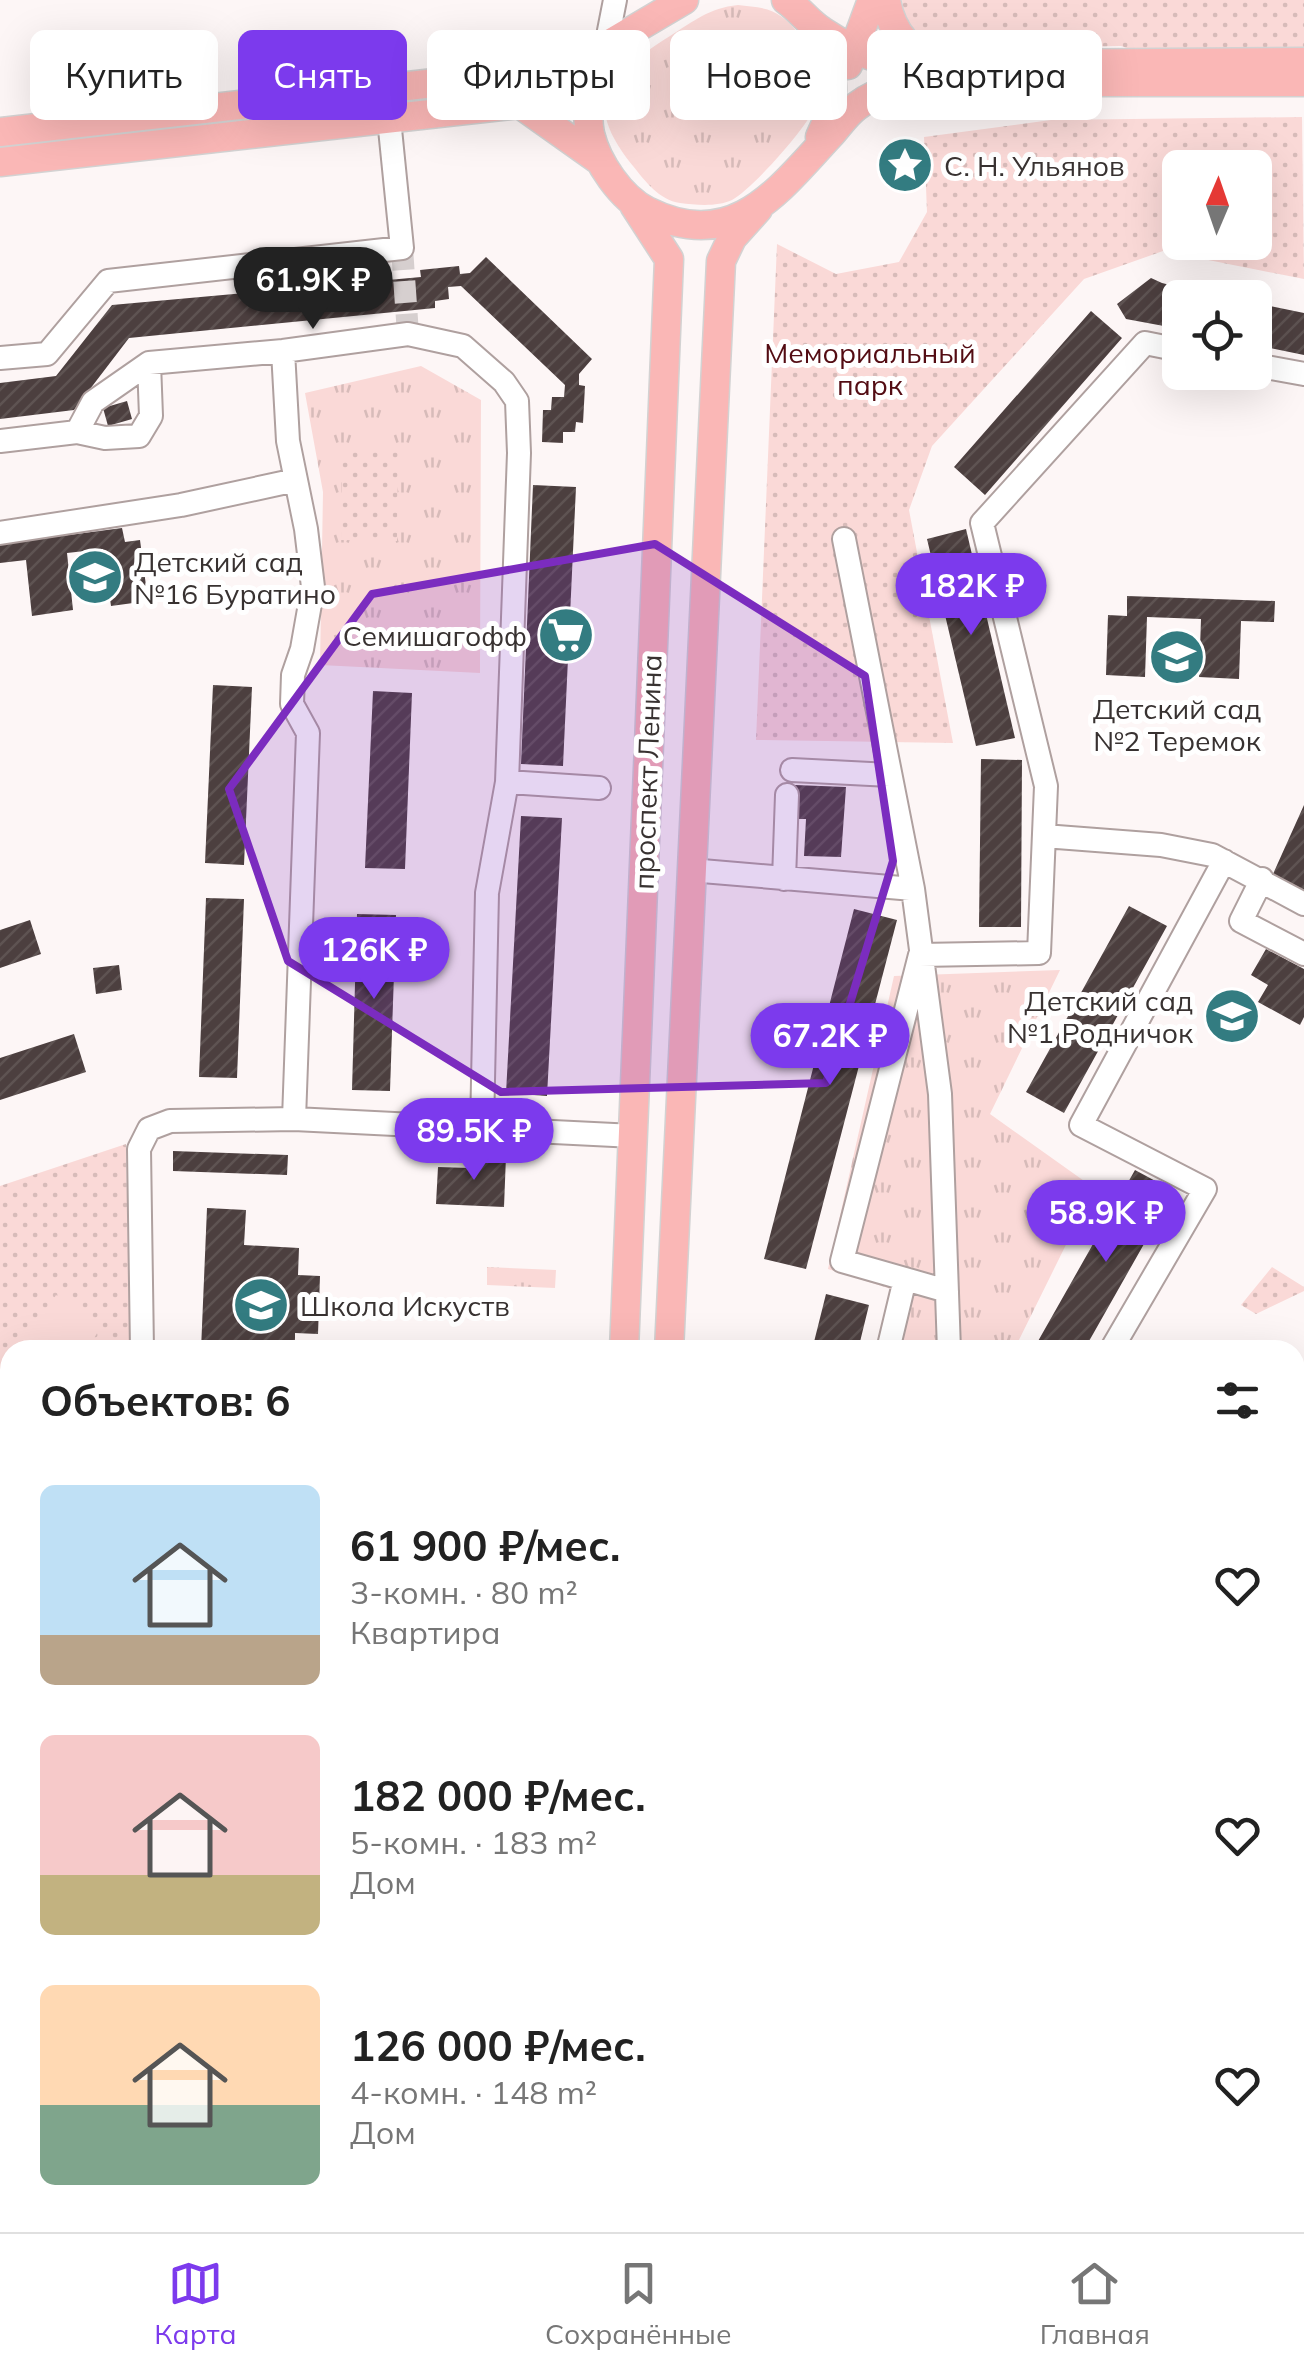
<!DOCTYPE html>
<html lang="ru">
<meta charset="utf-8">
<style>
:root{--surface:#fff;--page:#f6f6f6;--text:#222;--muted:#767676;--line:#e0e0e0;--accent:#7c3aed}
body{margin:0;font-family:Mulish,sans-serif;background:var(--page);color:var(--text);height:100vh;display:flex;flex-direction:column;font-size:38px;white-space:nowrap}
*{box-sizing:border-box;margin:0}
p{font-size:32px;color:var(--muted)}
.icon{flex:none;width:55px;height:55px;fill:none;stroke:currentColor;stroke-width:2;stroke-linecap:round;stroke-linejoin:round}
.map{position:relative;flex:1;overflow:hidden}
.panel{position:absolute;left:0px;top:1340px;width:1305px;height:892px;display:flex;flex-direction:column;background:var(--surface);border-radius:30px 30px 0 0;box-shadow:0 10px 40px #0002}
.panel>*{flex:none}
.guide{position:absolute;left:30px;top:30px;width:1245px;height:90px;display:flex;gap:20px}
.needle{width:65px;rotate:2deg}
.controls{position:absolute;left:1162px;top:150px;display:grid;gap:20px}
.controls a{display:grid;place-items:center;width:110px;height:110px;border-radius:15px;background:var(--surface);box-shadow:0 10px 40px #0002;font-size:50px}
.price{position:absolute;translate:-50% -85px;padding:0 22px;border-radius:35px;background:var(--accent);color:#fff;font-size:32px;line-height:65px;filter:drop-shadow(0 2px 5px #0008)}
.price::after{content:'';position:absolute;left:50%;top:60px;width:30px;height:22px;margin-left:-15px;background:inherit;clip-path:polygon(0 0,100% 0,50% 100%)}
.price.current{background:#222;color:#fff}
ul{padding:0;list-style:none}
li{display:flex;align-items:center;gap:30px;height:250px;padding:0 40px}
li span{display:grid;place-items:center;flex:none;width:280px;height:200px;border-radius:15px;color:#555}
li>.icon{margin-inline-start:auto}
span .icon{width:120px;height:120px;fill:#fffc;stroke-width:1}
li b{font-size:42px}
h2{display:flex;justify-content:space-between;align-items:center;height:120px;padding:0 40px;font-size:42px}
.chip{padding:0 35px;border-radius:15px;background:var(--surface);box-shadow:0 10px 40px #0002;font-size:35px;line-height:90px}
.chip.current{background:var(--accent);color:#fff}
.dock{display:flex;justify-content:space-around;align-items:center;height:140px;border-top:2px solid var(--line);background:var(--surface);font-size:28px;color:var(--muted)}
.dock a{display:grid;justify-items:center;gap:5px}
.dock .current{color:var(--accent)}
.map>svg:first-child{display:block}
.grass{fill:url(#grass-tufts)}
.park{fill:url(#park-dots);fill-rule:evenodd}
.pitch{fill:#fad9d7}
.building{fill:url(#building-hatch)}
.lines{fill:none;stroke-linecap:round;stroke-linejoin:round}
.minor-tunnel{stroke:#d6cfcf;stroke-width:22;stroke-dasharray:22 11;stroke-linecap:butt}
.minor-casing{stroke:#afa09f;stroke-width:26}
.major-casing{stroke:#d3d2d2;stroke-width:31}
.minor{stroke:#fff;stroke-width:22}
.major{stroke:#fab7b6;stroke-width:28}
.marked{fill:#7b2cbf;fill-opacity:0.2;stroke:#7b2cbf;stroke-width:8;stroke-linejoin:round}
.labels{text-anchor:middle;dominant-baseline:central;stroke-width:10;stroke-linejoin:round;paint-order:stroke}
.poi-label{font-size:28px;fill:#383231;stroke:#fff;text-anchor:start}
.park-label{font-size:28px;fill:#530c13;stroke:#fff}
.street-label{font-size:28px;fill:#383231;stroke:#fff}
</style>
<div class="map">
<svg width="1304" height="2232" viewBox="0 0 1304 2232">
<defs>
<pattern id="grass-tufts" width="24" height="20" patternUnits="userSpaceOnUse" patternTransform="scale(2.5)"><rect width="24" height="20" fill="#fad9d7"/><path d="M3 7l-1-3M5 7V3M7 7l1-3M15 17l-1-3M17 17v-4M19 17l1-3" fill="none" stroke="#d7bbb9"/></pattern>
<pattern id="park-dots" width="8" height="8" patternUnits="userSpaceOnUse" patternTransform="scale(2.5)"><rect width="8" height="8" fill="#fad9d7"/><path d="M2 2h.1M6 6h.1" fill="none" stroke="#d7bbb9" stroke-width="1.8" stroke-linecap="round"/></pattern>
<pattern id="building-hatch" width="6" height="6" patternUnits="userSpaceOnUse" patternTransform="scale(2.5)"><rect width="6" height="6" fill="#4c3f3f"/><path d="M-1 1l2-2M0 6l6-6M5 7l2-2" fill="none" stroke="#5e5352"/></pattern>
</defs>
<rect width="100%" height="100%" fill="#fdf6f6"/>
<path class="grass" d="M 738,5 C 753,7 770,7 782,17 C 803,33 826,70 820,97 C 816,118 752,190 732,200 C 717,207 696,205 680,203 C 659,200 645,181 633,166 C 579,99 609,75 670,36 C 694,21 709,8 738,5 Z
M 421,366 L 481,400 L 480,673 L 320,665 L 323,492 L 305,393 Z
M 1060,970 L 990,1114 L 1094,1188 L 1014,1350 L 897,1350 L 910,1295 L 828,1269 L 894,976 Z
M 487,1267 L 556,1270 L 555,1288 L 487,1285 Z
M 1295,2169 L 1304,2171 L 1304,2232 L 1238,2232 L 1239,2223 L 1295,2222 Z
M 803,2222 L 1123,2222 L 1123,2223 L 1121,2232 L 802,2232 Z
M 253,2223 L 419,2223 L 419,2232 L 253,2232 Z"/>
<path class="park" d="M 902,0 L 1304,0 L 1304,55 L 1147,55 L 1121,46 L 1068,47 L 1040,57 L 948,56 L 915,31 L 904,15 Z
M 1302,117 L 1304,279 L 1163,251 L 1084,279 L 932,446 L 909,510 L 953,743 L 756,740 L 777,244 L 836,274 L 899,262 L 927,212 L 924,137 L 1051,120 ZM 1180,168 L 1255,168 L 1255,242 L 1180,242 Z
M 342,449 L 398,450 L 397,541 L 341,540 Z
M 126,1144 L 130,1350 L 10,1350 L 10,1445 L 0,1452 L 0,1186 Z
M 1272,1267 L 1304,1287 L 1304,1291 L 1256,1314 L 1241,1305 Z"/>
<path class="pitch" d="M 56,1295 L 102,1325 L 87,1350 L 45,1350 L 28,1339 Z"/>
<path class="building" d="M 486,257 L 592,359 L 579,374 L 579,385 L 585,386 L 583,423 L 576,422 L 575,432 L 563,432 L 563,443 L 542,442 L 543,410 L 551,410 L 552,397 L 564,397 L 565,385 L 461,286 L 448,287 L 449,299 L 435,301 L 435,308 L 129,338 L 74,410 L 0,419 L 0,383 L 56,376 L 112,305 L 421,277 L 420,270 L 459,266 L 460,274 L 470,273 Z
M 1151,278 L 1162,283 L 1222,298 L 1180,298 L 1180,329 L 1126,319 L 1117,304 Z
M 1255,303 L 1304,313 L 1304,355 L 1255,345 Z
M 1091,311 L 1122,338 L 985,495 L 954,467 Z
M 127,401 L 132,419 L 108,426 L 103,408 Z
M 533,485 L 576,487 L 563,766 L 521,764 Z
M 122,528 L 125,542 L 140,540 L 148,601 L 111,606 L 103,549 L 67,553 L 73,610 L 32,616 L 26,560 L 0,563 L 0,544 Z
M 966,529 L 1015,738 L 976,746 L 927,539 Z
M 1127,596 L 1275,601 L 1274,622 L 1241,621 L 1239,679 L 1199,677 L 1201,619 L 1147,617 L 1145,677 L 1106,675 L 1108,615 L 1127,616 Z
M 213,685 L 252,687 L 244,865 L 205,863 Z
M 373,691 L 412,693 L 405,869 L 365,868 Z
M 981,759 L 1022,760 L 1021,927 L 979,927 Z
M 795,785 L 846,787 L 841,857 L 804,856 L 806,819 L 794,819 Z
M 1304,805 L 1304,890 L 1273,874 Z
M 521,816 L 562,818 L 547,1096 L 506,1093 Z
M 206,898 L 244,899 L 237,1078 L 199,1077 Z
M 1129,906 L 1167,926 L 1064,1113 L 1026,1092 Z
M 854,909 L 897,920 L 806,1269 L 764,1259 Z
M 357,914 L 396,915 L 390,1091 L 352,1090 Z
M 30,920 L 41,954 L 0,968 L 0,930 Z
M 1266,949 L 1304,969 L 1304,1017 L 1300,1025 L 1258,1002 L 1268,985 L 1251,975 Z
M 119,965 L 122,990 L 96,994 L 93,968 Z
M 74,1034 L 86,1072 L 0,1100 L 0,1058 Z
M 173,1151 L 288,1155 L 287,1175 L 173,1171 Z
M 470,1155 L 506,1156 L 504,1207 L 436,1204 L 438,1167 L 470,1168 Z
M 1135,1170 L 1174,1191 L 1084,1350 L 1033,1350 Z
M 207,1208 L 246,1210 L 244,1245 L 299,1248 L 298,1275 L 320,1276 L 318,1334 L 295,1333 L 295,1350 L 201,1350 Z
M 826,1294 L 869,1305 L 858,1350 L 812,1350 Z
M 1304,1448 L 1304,1510 L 1295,1505 L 1295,1464 Z
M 10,1559 L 10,1610 L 0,1618 L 0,1567 Z
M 6,1859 L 10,1859 L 10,2222 L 32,2222 L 32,2230 L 0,2229 L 0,2034 Z
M 1298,1931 L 1304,1932 L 1304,2134 L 1301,2154 L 1295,2153 L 1295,1949 Z
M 158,2222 L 197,2222 L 197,2232 L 157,2232 Z
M 458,2222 L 499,2222 L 499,2232 L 458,2232 Z
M 722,2222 L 766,2222 L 766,2232 L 721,2232 Z
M 1188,2222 L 1229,2222 L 1228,2232 L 1187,2232 Z"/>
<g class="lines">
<path class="minor-tunnel" d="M 402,248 L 408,334"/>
<g class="minor-casing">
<path id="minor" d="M 606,46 L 615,0
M 283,351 L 288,441 L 306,529 L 313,587 L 302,649 L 293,675 L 292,704 L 308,733 L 294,1119
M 0,358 L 47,354 L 108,281 L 402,248 L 389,119
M 1255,365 L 1304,374
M 77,432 L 105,438 L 139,436 L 151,416 L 149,363
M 0,441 L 77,432 L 93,402 L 149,363 L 283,351 L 408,334 L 463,346 L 504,382 L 517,401 L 519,453 L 507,782 L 487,893 L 482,1128
M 0,533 L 181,505 L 296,480
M 844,539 L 913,889
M 792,770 L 890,775
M 507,782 L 599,788
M 1044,836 L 1161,845 L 1212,855 L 1304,904
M 690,870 L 913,889 L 940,1094 L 949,1350
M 784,879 L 787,795
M 1262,879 L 1241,921 L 1304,954
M 947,1291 L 842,1261 L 920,955 L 1039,953 L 1046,786 L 982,523 L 1145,343 L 1180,350
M 142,1350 L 139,1149 L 149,1129 L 170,1121 L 294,1119 L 634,1136
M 888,1350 L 905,1279
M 1111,1350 L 1205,1189 L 1081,1125 L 1224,861
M 1295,1428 L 1304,1412
M 0,1483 L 10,1476
M 1295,1532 L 1304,1537
M 0,1654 L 10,1645
M 1295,1656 L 1304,1640
M 64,2232 L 65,2222
M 230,2232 L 231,2222
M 437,2232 L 438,2222
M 784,2232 L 785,2222
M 1140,2232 L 1142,2222"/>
</g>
<g class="major-casing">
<path id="major" d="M 786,0 C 799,9 809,23 822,31 C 862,58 895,66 943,66
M 886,0 C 891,31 908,53 939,63
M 819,30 C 832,71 840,97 820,137
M 606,46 C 595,72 584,105 590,134 C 597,163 621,198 647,211 C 734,254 778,191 831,134 C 839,125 847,113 857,106 C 881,87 914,83 943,82 L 1304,82
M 1011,64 L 1304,62
M 848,65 L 872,0
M 0,132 L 523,73 L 606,46 L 684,0
M 0,162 L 520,104 L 599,160
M 624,1350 L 669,259 L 634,205
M 669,1350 L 721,261 L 732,238 L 758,209
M 587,2232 L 588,2222
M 629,2232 L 630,2222"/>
</g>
<use href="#minor" class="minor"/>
<use href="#major" class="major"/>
</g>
<path class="marked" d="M 655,544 L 865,676 L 893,861 L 826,1083 L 501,1092 L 288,961 L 229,789 L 372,594 Z"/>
<defs>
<g id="sight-disc" transform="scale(2.875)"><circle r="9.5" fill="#337c81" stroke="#fff"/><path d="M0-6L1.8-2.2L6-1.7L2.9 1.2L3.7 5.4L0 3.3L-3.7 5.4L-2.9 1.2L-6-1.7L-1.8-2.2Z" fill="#fff"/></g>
<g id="school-disc" transform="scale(2.875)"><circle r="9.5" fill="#337c81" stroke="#fff"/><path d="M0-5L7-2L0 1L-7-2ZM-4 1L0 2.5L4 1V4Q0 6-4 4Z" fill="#fff"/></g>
<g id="supermarket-disc" transform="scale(2.875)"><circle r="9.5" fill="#337c81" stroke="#fff"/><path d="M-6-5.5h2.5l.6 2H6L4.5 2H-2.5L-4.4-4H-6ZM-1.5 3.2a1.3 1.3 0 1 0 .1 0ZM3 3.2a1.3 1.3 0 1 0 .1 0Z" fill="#fff"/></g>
</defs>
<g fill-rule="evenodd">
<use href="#sight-disc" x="905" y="165"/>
<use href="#school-disc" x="95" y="577"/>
<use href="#supermarket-disc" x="566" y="635"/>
<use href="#school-disc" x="1177" y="657"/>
<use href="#school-disc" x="1232" y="1016"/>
<use href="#school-disc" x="261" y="1305"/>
</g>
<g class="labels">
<g class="poi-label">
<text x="944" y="165">С. Н. Ульянов</text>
<text x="134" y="561">Детский сад<tspan x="134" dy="32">№16 Буратино</tspan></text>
<text x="527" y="635" text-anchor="end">Семишагофф</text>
<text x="1177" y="708" text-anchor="middle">Детский сад<tspan x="1177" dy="32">№2 Теремок</tspan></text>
<text x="1193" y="1000" text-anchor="end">Детский сад<tspan x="1193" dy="32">№1 Родничок</tspan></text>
<text x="300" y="1305">Школа Искуств</text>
</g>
<g class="park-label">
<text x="870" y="352">Мемориальный<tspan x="870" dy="32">парк</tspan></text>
</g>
<g class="street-label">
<text transform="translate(647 772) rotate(-88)">проспект Ленина</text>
</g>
</g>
</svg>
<div class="controls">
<a><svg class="needle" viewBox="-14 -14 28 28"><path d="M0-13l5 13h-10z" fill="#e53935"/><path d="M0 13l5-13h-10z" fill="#767676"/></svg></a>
<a><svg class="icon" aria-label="locate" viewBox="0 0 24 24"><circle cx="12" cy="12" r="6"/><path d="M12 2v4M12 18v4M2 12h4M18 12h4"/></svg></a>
</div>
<b class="price current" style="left:313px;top:332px">61.9K ₽</b>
<b class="price" style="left:971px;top:638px">182K ₽</b>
<b class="price" style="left:374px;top:1002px">126K ₽</b>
<b class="price" style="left:830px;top:1088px">67.2K ₽</b>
<b class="price" style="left:474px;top:1183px">89.5K ₽</b>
<b class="price" style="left:1106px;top:1265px">58.9K ₽</b>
<div class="guide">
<a class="chip">Купить</a>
<a class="chip current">Снять</a>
<a class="chip">Фильтры</a>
<a class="chip">Новое</a>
<a class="chip">Квартира</a>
</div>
<section class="panel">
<h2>Объектов: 6<svg class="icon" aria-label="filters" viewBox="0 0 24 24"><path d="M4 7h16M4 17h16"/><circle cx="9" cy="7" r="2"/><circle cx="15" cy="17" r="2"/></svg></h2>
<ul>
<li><span style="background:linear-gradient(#bfe0f5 75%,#b9a48a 0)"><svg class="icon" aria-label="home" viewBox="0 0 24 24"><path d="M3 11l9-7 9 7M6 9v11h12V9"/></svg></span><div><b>61 900 ₽/мес.</b><p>3-комн. · 80 m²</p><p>Квартира</p></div><svg class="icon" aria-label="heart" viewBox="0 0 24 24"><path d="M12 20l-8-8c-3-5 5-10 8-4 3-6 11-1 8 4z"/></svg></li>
<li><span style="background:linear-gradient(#f6c9c9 70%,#c2b280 0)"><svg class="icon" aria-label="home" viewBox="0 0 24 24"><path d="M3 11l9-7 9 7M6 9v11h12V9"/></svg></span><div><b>182 000 ₽/мес.</b><p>5-комн. · 183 m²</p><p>Дом</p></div><svg class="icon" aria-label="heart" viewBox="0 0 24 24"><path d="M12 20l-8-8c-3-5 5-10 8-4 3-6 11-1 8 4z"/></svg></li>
<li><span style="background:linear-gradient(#ffd9b3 60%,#7fa58c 0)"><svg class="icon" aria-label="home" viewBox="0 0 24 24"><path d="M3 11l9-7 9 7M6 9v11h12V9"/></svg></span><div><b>126 000 ₽/мес.</b><p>4-комн. · 148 m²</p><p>Дом</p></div><svg class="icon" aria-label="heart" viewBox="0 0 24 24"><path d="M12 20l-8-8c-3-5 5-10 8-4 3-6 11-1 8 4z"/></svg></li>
</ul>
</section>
</div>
<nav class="dock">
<a class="current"><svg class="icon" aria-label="map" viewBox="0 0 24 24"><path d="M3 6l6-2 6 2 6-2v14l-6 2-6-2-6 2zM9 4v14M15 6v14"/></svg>Карта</a>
<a><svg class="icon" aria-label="saved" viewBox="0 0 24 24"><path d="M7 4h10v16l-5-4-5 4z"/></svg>Сохранённые</a>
<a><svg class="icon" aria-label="home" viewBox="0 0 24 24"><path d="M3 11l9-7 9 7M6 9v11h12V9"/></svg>Главная</a>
</nav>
